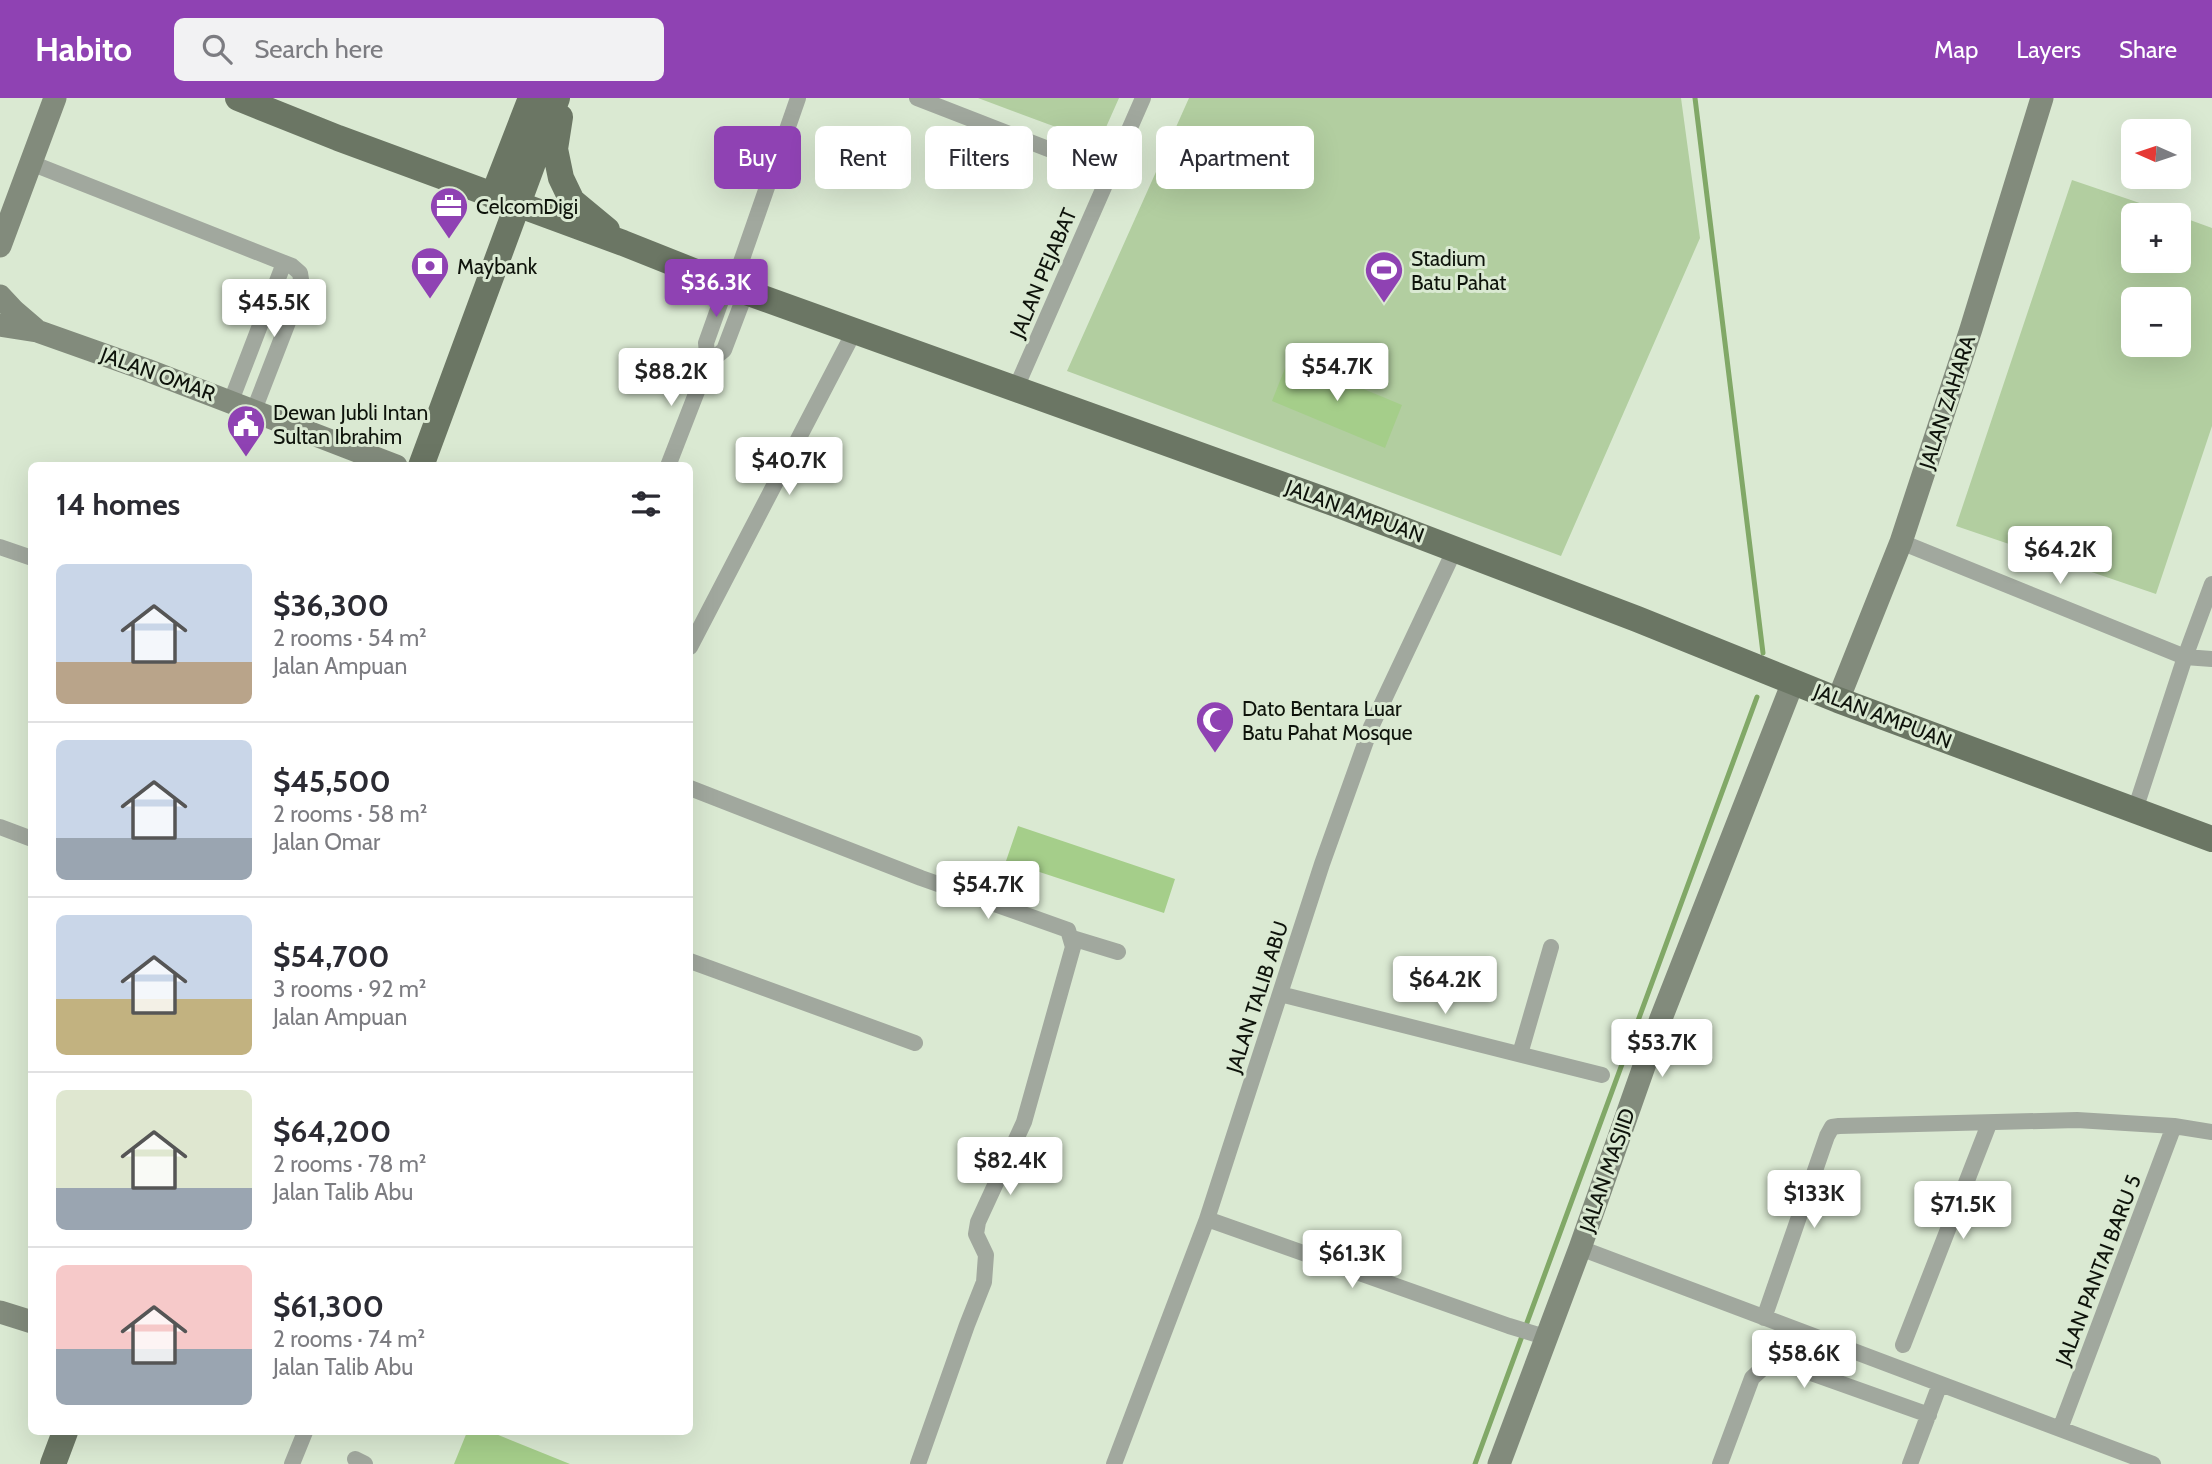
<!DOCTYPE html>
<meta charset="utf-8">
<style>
:root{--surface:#fff;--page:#f2f2f3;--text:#2b2b33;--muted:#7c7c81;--line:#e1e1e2;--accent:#8f42b3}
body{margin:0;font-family:Cabin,sans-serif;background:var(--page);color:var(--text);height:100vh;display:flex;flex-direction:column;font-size:26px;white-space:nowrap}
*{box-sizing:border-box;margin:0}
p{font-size:23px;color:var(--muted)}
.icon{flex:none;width:38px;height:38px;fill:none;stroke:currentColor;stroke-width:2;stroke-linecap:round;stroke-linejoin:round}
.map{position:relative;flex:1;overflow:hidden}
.drawer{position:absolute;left:28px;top:364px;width:665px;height:973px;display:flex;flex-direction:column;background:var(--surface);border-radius:10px;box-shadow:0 7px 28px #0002}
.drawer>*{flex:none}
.banner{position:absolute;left:714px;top:28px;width:665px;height:63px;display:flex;gap:14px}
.needle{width:46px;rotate:273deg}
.tools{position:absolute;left:2121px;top:21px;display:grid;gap:14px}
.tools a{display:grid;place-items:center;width:70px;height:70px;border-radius:10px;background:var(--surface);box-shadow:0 7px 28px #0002;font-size:35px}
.price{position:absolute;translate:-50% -60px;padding:0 16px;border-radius:7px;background:#fff;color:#222;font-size:23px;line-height:46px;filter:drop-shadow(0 2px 4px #0008)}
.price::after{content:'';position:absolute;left:50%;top:42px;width:21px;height:16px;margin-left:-10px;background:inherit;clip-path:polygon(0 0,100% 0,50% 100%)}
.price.selected{background:var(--accent);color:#fff}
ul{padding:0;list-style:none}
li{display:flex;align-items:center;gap:21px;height:175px;padding:0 28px}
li+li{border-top:2px solid var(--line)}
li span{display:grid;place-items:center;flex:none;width:196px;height:140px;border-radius:10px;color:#555}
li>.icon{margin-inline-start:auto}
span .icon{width:84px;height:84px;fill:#fffc;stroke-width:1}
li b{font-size:30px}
h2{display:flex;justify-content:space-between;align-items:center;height:84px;padding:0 28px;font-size:30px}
.chip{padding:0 24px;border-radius:10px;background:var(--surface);box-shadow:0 7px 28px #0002;font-size:24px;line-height:63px}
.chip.selected{background:var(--accent);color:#fff}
header{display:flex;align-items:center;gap:42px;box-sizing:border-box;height:98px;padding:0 35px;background:var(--accent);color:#fff}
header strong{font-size:33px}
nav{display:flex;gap:38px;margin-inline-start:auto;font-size:24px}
.search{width:490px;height:63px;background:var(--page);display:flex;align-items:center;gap:18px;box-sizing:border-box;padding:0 24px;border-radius:10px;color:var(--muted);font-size:26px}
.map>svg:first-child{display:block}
.green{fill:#b2cea0;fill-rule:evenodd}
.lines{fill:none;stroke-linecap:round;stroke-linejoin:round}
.stream{stroke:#81a867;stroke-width:5}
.building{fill:#a5ce8a}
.street{stroke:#a1a89e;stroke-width:16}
.secondary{stroke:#828b7c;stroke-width:23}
.primary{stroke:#6b7664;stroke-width:26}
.labels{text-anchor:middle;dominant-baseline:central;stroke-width:6;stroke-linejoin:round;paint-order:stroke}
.poi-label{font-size:21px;fill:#0e130b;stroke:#dae9d2;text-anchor:start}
.street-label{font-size:21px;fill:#0e130b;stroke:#dae9d2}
</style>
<header>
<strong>Habito</strong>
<div class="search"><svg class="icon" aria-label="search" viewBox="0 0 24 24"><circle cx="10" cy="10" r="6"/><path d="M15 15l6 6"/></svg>Search here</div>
<nav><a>Map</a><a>Layers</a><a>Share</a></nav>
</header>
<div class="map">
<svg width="2212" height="1366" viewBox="0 0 2212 1366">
<rect width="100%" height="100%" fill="#dae9d2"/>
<path class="green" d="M 978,0 L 1119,0 L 1099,45 Z
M 1189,0 L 1681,0 L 1700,140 L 1561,458 L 1067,273 Z
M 2072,82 L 2175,117 L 2133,117 L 2133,163 L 2179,163 L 2179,118 L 2212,130 L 2212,328 L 2156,496 L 1956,428 ZM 2133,201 L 2179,201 L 2179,247 L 2133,247 Z"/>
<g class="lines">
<path class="stream" d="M 1695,0 L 1763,555
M 1475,1366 L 1757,599"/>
</g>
<path class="building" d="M 1289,260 L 1402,307 L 1385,350 L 1272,303 Z
M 1018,728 L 1175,781 L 1164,815 L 1006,763 Z
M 467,1334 L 491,1334 L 570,1366 L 454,1366 Z"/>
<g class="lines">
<path class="street" d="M 917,0 L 1110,75
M 31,65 L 292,168 L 300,175 L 302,188 L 254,312
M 708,265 L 724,252 L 746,194 L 745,188
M 1016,290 L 1143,0
M 231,303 L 284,165
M 668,368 L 708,265 L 706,245 L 727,186 L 741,164 L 798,0
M 1901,444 L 2185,559 L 2212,561
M 0,449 L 32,460
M 690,549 L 855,232
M 690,690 L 921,780 L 1068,832 L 1073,849 L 1024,1024 L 978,1124 L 976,1136 L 986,1157 L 984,1184 L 967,1227 L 918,1366
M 2135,712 L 2185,559 L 2212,486
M 0,729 L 32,741
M 1072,840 L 1118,854
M 690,863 L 915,945
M 1280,896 L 1602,977
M 1520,956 L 1551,849
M 1207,1121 L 1509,1228 L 1545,1239
M 1580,1150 L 2153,1366
M 1764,1220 L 1827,1038 L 1832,1029 L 1839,1028 L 2077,1022 L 2174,1028 L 2212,1034
M 1903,1247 L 1989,1026
M 2060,1331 L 2174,1028
M 355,1361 L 365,1366
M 292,1366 L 305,1334
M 1114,1366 L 1207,1121 L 1322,766 L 1371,629 L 1455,451
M 1720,1366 L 1752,1280 L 1764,1269 L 1783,1265 L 1929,1317
M 1910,1366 L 1940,1286"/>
<path class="secondary" d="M 0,148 L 55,0
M 0,198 L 14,213 L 35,231
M 0,227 L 37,233 L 147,272 L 396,368
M 1838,602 L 1901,444 L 1971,231 L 2042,0
M 0,1214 L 32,1224
M 1499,1366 L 1580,1150 L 1660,923 L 1793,584"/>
<path class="primary" d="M 238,0 L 338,40 L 623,145 L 746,194 L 1336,406 L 1637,521 L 1838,602 L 2212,741
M 560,19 L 555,51 L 561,80 L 572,103 L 607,132
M 493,98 L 531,0
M 421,368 L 557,0
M 53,1366 L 65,1334"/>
</g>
<defs>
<g id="office-pin" transform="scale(2.0125)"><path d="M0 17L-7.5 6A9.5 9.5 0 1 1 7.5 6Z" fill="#8f42b3" stroke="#dae9d2"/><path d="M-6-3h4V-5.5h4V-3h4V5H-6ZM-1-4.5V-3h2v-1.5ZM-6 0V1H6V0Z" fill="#fff"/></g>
<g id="bank-pin" transform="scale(2.0125)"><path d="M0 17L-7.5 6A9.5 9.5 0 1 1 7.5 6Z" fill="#8f42b3" stroke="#dae9d2"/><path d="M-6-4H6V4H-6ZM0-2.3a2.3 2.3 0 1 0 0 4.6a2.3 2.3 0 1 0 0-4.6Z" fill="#fff"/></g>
<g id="stadium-pin" transform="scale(2.0125)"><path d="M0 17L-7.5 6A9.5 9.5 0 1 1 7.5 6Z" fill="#8f42b3" stroke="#dae9d2"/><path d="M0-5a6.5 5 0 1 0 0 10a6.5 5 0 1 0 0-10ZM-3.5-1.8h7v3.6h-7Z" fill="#fff"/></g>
<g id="civic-pin" transform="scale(2.0125)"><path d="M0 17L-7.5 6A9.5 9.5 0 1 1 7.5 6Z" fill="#8f42b3" stroke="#dae9d2"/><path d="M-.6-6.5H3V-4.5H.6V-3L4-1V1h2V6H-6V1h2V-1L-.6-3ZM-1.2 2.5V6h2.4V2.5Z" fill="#fff"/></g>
<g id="mosque-pin" transform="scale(2.0125)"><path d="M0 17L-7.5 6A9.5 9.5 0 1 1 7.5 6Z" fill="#8f42b3" stroke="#dae9d2"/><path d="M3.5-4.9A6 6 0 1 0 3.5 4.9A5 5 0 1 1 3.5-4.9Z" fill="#fff"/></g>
</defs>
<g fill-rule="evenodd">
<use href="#office-pin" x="449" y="108"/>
<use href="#bank-pin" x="430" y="168"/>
<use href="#stadium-pin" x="1384" y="172"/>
<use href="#civic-pin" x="246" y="326"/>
<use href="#mosque-pin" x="1215" y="622"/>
</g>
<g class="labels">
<g class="poi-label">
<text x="476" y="108">CelcomDigi</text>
<text x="1411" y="160">Stadium<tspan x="1411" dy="24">Batu Pahat</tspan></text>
<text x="457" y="168">Maybank</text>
<text x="273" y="314">Dewan Jubli Intan<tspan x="273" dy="24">Sultan Ibrahim</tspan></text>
<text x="1242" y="610">Dato Bentara Luar<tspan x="1242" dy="24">Batu Pahat Mosque</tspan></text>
</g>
<g class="street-label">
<text transform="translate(1043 175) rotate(-67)">JALAN PEJABAT</text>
<text transform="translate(158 276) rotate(20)">JALAN OMAR</text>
<text transform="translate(1947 304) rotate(-72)">JALAN ZAHARA</text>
<text transform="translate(1355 413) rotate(20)">JALAN AMPUAN</text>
<text transform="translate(1883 618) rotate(21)">JALAN AMPUAN</text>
<text transform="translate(1257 899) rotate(-72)">JALAN TALIB ABU</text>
<text transform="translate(1607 1072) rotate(-71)">JALAN MASJID</text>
<text transform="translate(2098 1172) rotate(-69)">JALAN PANTAI BARU 5</text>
</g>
</g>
</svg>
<div class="tools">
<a><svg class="needle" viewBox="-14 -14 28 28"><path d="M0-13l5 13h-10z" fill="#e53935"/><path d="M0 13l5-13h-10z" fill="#7c7c81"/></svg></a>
<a>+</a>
<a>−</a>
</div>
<b class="price selected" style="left:716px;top:221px">$36.3K</b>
<b class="price" style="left:274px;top:241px">$45.5K</b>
<b class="price" style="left:1337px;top:305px">$54.7K</b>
<b class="price" style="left:671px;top:310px">$88.2K</b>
<b class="price" style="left:789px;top:399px">$40.7K</b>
<b class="price" style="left:2060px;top:488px">$64.2K</b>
<b class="price" style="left:988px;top:823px">$54.7K</b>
<b class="price" style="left:1445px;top:918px">$64.2K</b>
<b class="price" style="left:1662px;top:981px">$53.7K</b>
<b class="price" style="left:1010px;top:1099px">$82.4K</b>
<b class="price" style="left:1814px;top:1132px">$133K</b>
<b class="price" style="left:1963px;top:1143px">$71.5K</b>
<b class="price" style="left:1352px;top:1192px">$61.3K</b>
<b class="price" style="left:1804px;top:1292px">$58.6K</b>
<div class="banner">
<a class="chip selected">Buy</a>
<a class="chip">Rent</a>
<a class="chip">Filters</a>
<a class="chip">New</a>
<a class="chip">Apartment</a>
</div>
<section class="drawer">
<h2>14 homes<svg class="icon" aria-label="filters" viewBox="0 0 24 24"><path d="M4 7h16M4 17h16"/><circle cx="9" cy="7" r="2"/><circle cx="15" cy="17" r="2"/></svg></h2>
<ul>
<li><span style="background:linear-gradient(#c9d6e8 70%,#b9a48a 0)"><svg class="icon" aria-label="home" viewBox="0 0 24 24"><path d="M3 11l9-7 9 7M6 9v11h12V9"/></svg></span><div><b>$36,300</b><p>2 rooms · 54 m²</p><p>Jalan Ampuan</p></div></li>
<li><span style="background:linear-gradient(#c9d6e8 70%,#9aa5b1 0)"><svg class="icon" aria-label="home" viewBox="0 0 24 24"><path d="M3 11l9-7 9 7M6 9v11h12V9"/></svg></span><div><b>$45,500</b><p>2 rooms · 58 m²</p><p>Jalan Omar</p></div></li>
<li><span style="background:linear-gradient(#c9d6e8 60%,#c2b280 0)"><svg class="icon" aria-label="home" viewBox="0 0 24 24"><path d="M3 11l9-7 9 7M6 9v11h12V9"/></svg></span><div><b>$54,700</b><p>3 rooms · 92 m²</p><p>Jalan Ampuan</p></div></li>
<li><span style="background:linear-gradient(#dfe7d0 70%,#9aa5b1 0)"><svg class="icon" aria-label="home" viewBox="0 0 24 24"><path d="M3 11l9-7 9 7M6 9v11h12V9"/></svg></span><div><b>$64,200</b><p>2 rooms · 78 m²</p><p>Jalan Talib Abu</p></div></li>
<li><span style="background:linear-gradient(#f6c9c9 60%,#9aa5b1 0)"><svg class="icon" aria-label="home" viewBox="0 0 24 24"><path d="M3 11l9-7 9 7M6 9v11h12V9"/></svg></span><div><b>$61,300</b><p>2 rooms · 74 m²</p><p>Jalan Talib Abu</p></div></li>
</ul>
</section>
</div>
